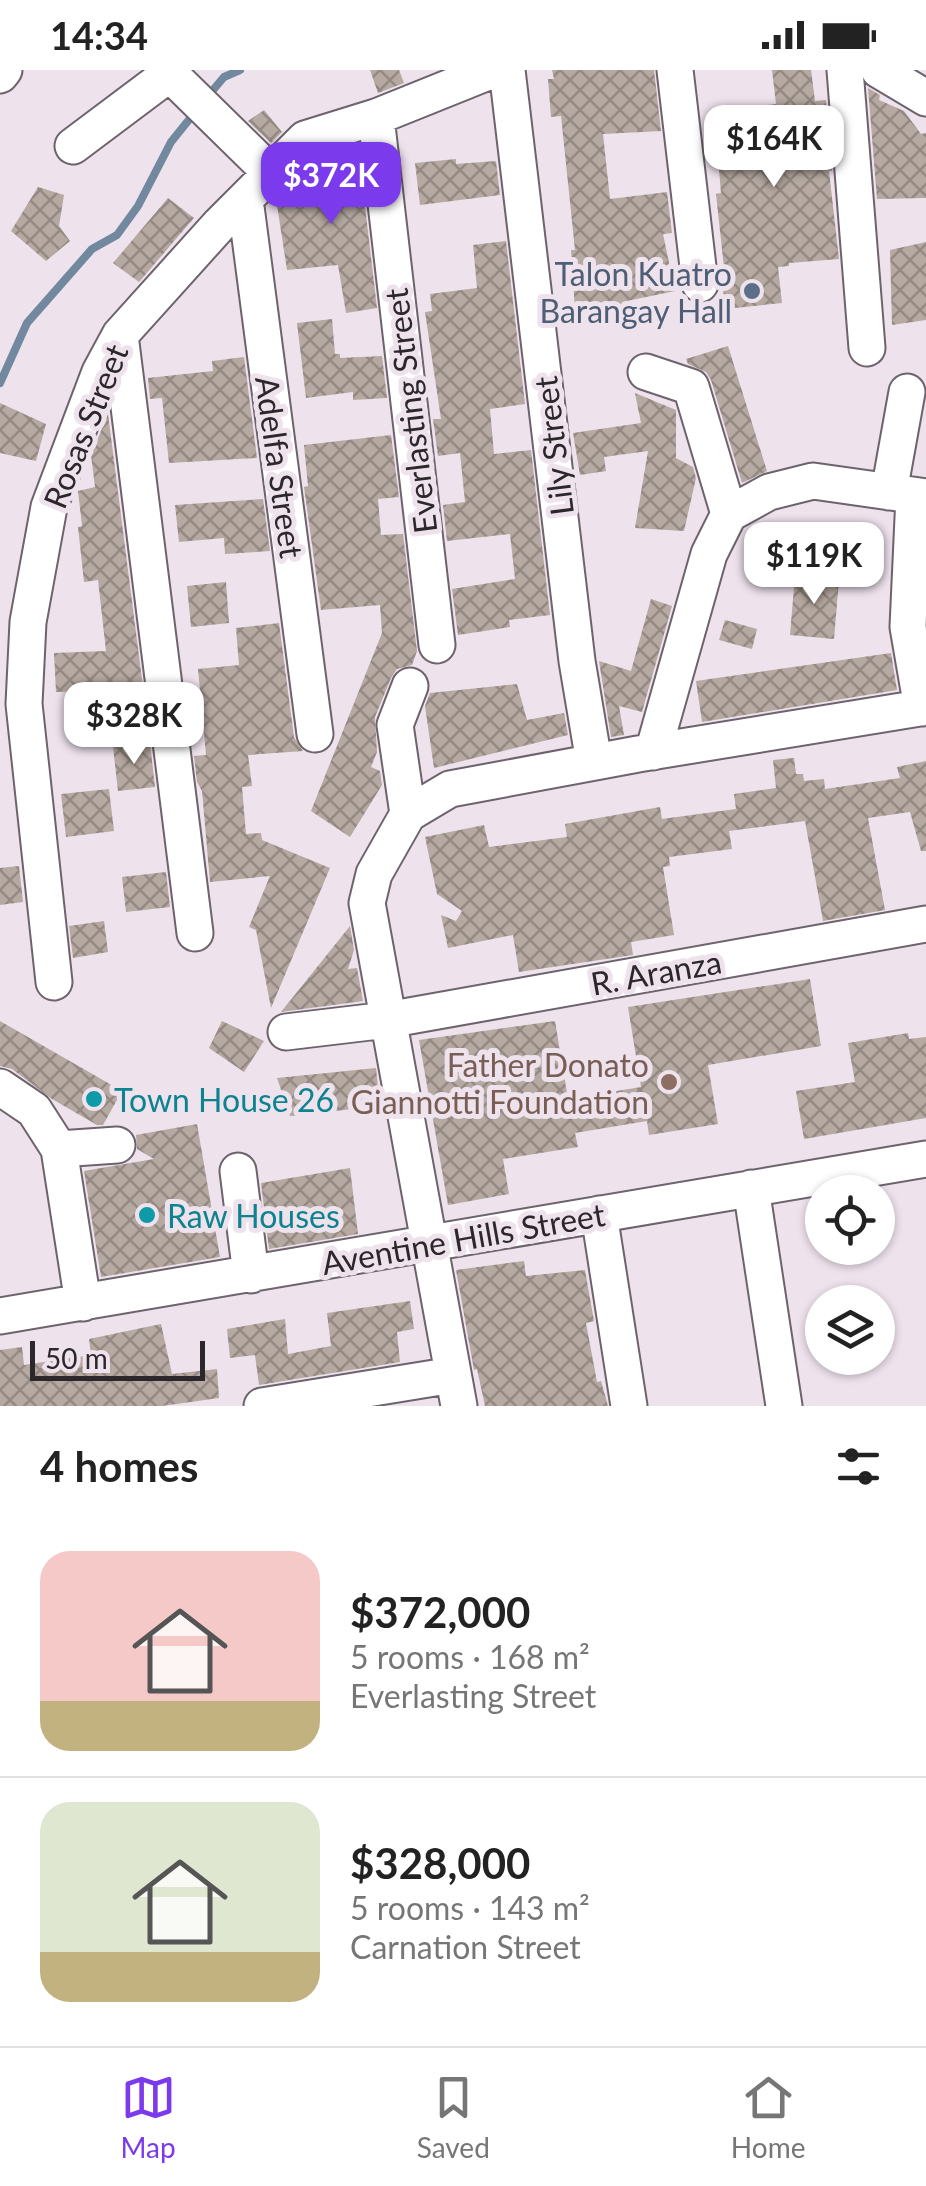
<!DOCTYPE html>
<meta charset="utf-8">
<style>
:root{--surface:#fff;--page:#f6f6f6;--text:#222;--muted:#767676;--line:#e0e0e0;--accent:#7c3aed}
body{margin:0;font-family:Lato,sans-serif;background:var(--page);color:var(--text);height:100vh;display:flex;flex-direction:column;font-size:38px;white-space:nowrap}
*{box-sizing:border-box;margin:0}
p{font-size:32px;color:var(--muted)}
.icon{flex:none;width:55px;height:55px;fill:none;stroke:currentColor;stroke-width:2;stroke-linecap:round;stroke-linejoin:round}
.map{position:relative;height:1336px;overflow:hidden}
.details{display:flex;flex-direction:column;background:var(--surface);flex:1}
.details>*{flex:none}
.tools{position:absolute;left:805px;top:1105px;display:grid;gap:20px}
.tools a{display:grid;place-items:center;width:90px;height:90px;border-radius:50%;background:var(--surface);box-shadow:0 2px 8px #0004;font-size:50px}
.scale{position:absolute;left:30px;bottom:25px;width:175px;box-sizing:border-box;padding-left:10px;border:5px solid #2b272b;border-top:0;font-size:28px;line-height:35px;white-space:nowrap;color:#2b272b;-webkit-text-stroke:8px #eee2ed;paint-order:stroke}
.price{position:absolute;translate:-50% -85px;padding:0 22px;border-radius:20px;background:#fff;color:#222;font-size:32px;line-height:65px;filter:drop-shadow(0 2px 5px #0008)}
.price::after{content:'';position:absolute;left:50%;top:60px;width:30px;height:22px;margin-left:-15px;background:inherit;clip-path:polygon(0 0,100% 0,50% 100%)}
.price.current{background:var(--accent);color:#fff}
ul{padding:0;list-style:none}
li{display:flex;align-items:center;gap:30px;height:250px;padding:0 40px}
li+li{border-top:2px solid var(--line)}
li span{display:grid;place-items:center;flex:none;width:280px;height:200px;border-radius:30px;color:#555}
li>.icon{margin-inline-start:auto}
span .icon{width:120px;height:120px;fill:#fffc;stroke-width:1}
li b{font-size:42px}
h2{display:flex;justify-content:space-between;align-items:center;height:120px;padding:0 40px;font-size:42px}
.status{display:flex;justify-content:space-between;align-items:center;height:70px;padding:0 50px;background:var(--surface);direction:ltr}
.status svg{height:28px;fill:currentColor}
.tab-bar{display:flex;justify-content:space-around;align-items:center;height:140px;border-top:2px solid var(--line);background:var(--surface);font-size:28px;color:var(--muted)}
.tab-bar a{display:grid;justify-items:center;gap:5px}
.tab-bar .current{color:var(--accent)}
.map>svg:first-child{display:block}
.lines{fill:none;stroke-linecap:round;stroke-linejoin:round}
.stream{stroke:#72889e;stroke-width:8}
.building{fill:url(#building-cross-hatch)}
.minor-casing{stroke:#6d636c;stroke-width:39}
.minor{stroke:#fff;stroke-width:35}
.service-dot{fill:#5c6f8a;stroke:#eee2ed;stroke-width:4}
.education-dot{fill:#8d6e63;stroke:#eee2ed;stroke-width:4}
.culture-dot{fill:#0f9aa8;stroke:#eee2ed;stroke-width:4}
.labels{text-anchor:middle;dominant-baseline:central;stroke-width:10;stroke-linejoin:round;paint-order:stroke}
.service-label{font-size:32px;fill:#4e5e75;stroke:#eee2ed;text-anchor:end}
.street-label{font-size:32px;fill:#2b272b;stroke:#eee2ed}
.education-label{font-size:32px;fill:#785e54;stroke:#eee2ed;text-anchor:end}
.culture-label{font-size:32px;fill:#0d838f;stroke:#eee2ed;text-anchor:start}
</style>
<div class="status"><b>14:34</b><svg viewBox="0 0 49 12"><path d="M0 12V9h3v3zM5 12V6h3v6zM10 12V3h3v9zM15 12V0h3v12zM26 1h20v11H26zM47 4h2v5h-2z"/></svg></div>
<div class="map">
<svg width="926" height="1336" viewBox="0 0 926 1336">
<defs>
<pattern id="building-cross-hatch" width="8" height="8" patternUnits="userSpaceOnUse" patternTransform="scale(2.5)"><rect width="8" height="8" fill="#b6a9a1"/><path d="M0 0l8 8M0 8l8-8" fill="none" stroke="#948a83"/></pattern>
</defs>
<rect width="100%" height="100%" fill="#eee2ed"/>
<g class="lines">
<path class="stream" d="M 208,26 L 224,7 L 240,0
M 0,313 L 27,253 L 92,179 L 117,165 L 138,136 L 171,72 L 196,41"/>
</g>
<path class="building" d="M 370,0 L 399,0 L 404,13 L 378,23 Z
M 552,0 L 654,0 L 661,61 L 603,64 L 610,129 L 667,122 L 672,163 L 663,164 L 675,221 L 622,232 L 623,252 L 576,255 L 571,180 L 575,180 L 561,46 L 551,47 L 548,9 L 554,9 Z
M 772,0 L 811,0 L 815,31 L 826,30 L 832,101 L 829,101 L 839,189 L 789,193 L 789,196 L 778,197 L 782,233 L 725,239 L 722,208 L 725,207 L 716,124 L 721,123 L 714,42 L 776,34 Z
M 868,18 L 880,25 L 879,30 L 904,41 L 921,64 L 926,63 L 926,128 L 877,129 Z
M 264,40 L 282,62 L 271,73 L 248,51 Z
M 358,77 L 377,238 L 346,243 L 338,195 L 287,200 L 277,135 L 308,99 L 312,104 L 333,83 Z
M 456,89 L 456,94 L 496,91 L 500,125 L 420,135 L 415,93 Z
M 38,117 L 64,125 L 59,156 L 70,171 L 46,191 L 11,161 Z
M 168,128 L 194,148 L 139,212 L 113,193 Z
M 506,171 L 525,334 L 490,339 L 494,384 L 531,380 L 550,545 L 509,550 L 510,557 L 458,565 L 452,519 L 515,509 L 510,464 L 447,471 L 443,435 L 465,432 L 460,383 L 438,386 L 433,349 L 441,349 L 425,242 L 432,241 L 430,224 L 477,218 L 473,175 Z
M 926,172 L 926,250 L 892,255 L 890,180 Z
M 332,249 L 335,284 L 340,284 L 340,288 L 382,286 L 387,328 L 353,330 L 353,322 L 306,328 L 297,253 Z
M 728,276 L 767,401 L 742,413 L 711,310 L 706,302 L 688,294 L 686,289 Z
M 244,287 L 257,388 L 169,393 L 162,328 L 150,329 L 148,308 L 213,301 L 212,291 Z
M 635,323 L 676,340 L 676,388 L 693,397 L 696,408 L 684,461 L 635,458 L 648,381 L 604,387 L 606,401 L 580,405 L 573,363 L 641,353 Z
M 0,333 L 46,354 L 36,391 L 0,383 Z
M 108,344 L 144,625 L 106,630 L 104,620 L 56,622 L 54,583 L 106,581 L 98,510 L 84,512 L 78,457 L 82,456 L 78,421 L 95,417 L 91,385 Z
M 391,365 L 399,427 L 378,429 L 381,465 L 403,464 L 417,581 L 412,595 L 397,599 L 391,608 L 375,647 L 377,682 L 371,697 L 380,701 L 382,715 L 350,767 L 311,741 L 382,563 L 380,535 L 321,540 L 304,417 L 308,416 L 304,375 Z
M 263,429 L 270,481 L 225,484 L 224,468 L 179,472 L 175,435 Z
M 795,505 L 839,510 L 834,569 L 790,565 Z
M 226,512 L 229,553 L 191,557 L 187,516 Z
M 651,529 L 672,536 L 642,642 L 619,636 L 624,665 L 611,667 L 599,591 L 631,601 Z
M 725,550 L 757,559 L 752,579 L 719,570 Z
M 279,553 L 294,667 L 303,681 L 248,685 L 252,716 L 242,717 L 246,764 L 261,763 L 262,770 L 330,798 L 271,938 L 256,860 L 249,857 L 270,806 L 210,812 L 202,721 L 197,712 L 194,686 L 206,685 L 198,599 L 239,595 L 236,558 Z
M 891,583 L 897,620 L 702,652 L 696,611 Z
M 517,614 L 527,650 L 564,643 L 568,665 L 434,698 L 425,636 L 430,623 Z
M 150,673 L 155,717 L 118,721 L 113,677 Z
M 794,688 L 796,704 L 803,704 L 804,711 L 824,709 L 825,719 L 900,708 L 897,697 L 926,691 L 926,781 L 921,781 L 910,742 L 868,748 L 885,840 L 823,851 L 805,751 L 729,761 L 732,779 L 669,787 L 670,796 L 663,797 L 674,865 L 631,872 L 633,885 L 519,902 L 513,865 L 448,878 L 441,845 L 456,851 L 462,841 L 437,824 L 425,767 L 484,755 L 489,777 L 567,767 L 565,754 L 660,737 L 662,749 L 736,739 L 734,724 L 776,718 L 773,690 Z
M 109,719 L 114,761 L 66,767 L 61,724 Z
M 19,796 L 23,832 L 0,835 L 0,798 Z
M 166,802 L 170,837 L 126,842 L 122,807 Z
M 104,851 L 108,882 L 73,888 L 69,856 Z
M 350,856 L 354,880 L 348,899 L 357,898 L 363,931 L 281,942 Z
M 810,909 L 821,976 L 708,995 L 718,1054 L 649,1065 L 647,1051 L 575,1063 L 578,1077 L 503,1089 L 509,1124 L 448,1135 L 419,970 L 555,951 L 568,1029 L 641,1017 L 628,937 Z
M 0,951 L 122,1021 L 103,1055 L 97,1055 L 52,1029 L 12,999 L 0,996 Z
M 222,951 L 264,971 L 244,1002 L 209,978 Z
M 908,963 L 909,969 L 926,967 L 926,1048 L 804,1069 L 796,1021 L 855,1012 L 848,973 Z
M 376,998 L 380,1036 L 290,1046 L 277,1008 Z
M 197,1054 L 220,1187 L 101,1207 L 84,1101 L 154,1089 L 137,1079 L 136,1065 Z
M 350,1098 L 358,1164 L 269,1179 L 261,1113 Z
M 524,1191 L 526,1206 L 585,1200 L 594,1251 L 586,1253 L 597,1312 L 601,1311 L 608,1336 L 485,1336 L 477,1299 L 474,1300 L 456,1200 Z
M 410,1231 L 414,1259 L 397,1262 L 400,1292 L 259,1315 L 255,1285 L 230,1288 L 227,1259 L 285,1249 L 288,1284 L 331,1276 L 327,1243 Z
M 161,1254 L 172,1304 L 217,1299 L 219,1328 L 162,1336 L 0,1336 L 0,1280 L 22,1277 L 24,1295 L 91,1285 L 89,1269 Z"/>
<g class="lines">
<g class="minor-casing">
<path id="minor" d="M 166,0 L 271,103
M 507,0 L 577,591 L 594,692
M 675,0 L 700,214
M 845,0 L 867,278
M 879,0 L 926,28
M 0,5 L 4,0
M 376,47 L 437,575
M 73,76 L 169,4
M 245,129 L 315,664
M 120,265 L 195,863
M 646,302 L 691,317 L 729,444
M 889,422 L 907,322
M 914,426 L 908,557 L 922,638
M 653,682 L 709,484 L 729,444 L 769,422 L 813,411 L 926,427
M 408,744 L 395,655 L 410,616
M 54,912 L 24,634 L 28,552 L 49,437 L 100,302 L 120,265 L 220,154 L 305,69 L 376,47 L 493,0
M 286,962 L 387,950 L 926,854
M 0,1017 L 34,1040 L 59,1079 L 83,1233
M 59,1079 L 117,1075
M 238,1101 L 251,1205
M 751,1118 L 784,1336
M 599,1144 L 629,1336
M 0,1246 L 926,1089
M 262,1336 L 453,1305
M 459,1336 L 367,833 L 374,804 L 408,744 L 450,719 L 638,684 L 926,637"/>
</g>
<use href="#minor" class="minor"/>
</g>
<circle class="service-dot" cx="752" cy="221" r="10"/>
<circle class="education-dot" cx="669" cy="1012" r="10"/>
<g class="culture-dot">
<circle cx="94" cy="1029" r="10"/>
<circle cx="147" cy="1145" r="10"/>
</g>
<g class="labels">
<g class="service-label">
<text x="732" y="203">Talon Kuatro<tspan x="732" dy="37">Barangay Hall</tspan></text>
</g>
<g class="street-label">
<text transform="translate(410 341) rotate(-97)">Everlasting Street</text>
<text transform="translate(85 356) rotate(-68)">Rosas Street</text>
<text transform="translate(553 376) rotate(-97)">Lily Street</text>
<text transform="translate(280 397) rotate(82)">Adelfa Street</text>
<text transform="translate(656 902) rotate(-10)">R. Aranza</text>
<text transform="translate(463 1168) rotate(-10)">Aventine Hills Street</text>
</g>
<g class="education-label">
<text x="649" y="994">Father Donato<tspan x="649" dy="37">Giannotti Foundation</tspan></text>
</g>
<g class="culture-label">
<text x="114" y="1029">Town House 26</text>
<text x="167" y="1145">Raw Houses</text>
</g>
</g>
</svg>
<div class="tools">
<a><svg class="icon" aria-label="locate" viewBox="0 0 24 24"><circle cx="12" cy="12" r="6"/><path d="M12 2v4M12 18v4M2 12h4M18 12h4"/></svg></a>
<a><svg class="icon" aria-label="layers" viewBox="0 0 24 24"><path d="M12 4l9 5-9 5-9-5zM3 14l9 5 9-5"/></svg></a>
</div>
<div class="scale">50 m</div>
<b class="price" style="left:774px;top:120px">$164K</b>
<b class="price current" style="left:331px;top:157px">$372K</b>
<b class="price" style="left:814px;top:537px">$119K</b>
<b class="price" style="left:134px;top:697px">$328K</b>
</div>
<section class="details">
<h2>4 homes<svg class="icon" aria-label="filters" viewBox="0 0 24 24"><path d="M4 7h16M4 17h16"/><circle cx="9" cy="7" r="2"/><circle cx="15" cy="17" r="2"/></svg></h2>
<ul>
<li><span style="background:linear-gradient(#f6c9c9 75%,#c2b280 0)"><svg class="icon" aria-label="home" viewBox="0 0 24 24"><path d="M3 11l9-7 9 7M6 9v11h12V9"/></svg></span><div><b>$372,000</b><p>5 rooms · 168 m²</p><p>Everlasting Street</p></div></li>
<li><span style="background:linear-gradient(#dfe7d0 75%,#c2b280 0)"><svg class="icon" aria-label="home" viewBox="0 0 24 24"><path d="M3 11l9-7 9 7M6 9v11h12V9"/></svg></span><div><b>$328,000</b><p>5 rooms · 143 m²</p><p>Carnation Street</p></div></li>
</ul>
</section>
<nav class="tab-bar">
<a class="current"><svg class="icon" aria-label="map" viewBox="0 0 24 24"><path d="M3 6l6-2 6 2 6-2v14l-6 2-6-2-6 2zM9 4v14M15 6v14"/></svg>Map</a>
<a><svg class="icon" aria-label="saved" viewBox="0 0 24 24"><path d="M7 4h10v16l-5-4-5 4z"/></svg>Saved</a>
<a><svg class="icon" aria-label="home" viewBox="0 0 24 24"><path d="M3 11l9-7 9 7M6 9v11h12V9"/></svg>Home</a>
</nav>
